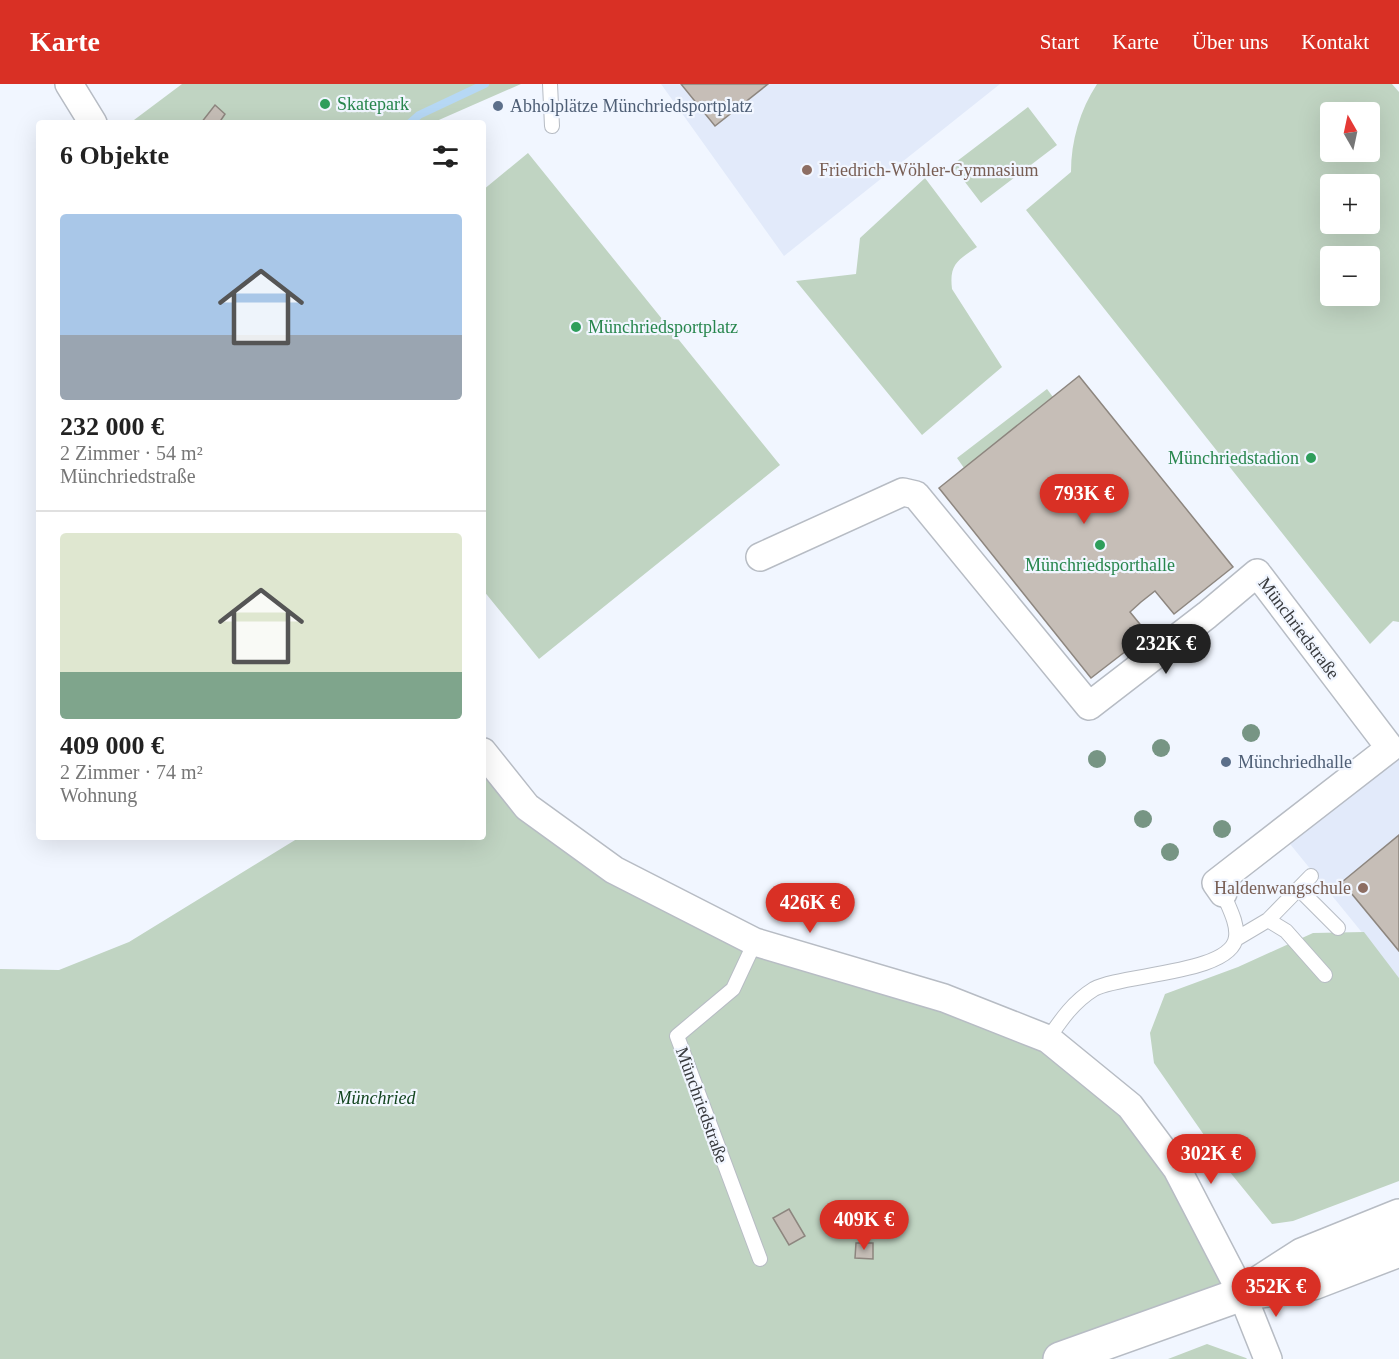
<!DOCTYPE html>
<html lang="de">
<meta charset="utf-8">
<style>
:root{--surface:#fff;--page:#f6f6f6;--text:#222;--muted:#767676;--line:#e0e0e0;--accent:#d93025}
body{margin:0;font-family:"Times New Roman",serif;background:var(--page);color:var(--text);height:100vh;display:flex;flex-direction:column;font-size:22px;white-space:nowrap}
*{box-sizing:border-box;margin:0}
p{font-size:20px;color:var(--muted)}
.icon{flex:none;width:33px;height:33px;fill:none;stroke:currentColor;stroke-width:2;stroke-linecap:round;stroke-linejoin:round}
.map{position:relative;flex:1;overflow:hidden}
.panel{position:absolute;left:36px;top:36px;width:450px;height:720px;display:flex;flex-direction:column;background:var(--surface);border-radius:6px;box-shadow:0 6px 24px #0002}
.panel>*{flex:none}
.needle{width:39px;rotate:351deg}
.fabs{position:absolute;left:1320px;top:18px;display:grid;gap:12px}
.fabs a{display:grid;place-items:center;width:60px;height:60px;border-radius:6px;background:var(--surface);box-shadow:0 6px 24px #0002;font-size:30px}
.price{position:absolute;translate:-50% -51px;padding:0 14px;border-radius:21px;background:var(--accent);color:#fff;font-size:20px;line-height:39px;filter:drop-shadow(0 2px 3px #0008)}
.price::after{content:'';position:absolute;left:50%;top:36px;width:18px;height:14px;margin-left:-9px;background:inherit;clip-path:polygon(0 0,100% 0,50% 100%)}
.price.current{background:#222;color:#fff}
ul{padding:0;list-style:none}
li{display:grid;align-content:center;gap:12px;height:318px;padding:0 24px}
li+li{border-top:2px solid var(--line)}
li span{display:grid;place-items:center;height:186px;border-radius:6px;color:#555}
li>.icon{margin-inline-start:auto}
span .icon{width:108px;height:108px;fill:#fffc;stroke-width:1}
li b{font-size:26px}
h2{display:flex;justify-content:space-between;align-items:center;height:72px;padding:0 24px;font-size:26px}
header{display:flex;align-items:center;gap:36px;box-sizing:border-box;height:84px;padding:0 30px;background:var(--accent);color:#fff}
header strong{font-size:28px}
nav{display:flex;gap:33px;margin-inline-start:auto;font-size:21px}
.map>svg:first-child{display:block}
.built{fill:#e2eafa}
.green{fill:#c0d4c2;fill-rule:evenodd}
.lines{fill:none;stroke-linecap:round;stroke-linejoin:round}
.stream{stroke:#b6d8f5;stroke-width:8}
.building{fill:#c6beb7;stroke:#8d867f;stroke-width:1.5}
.service-casing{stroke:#b7bcc4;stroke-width:16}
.minor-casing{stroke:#b7bcc4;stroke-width:30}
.secondary-casing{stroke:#b7bcc4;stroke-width:36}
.service{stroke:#fff;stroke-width:14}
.minor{stroke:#fff;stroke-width:27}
.secondary{stroke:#fff;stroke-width:33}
.tree{fill:#779584}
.leisure-dot{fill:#2e9e5b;stroke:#f1f6ff;stroke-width:2}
.service-dot{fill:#5c6f8a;stroke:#f1f6ff;stroke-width:2}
.education-dot{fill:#8d6e63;stroke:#f1f6ff;stroke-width:2}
.labels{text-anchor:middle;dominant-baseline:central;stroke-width:4.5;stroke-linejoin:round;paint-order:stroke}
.leisure-label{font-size:18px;fill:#27864d;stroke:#f1f6ff;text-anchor:start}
.service-label{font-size:18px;fill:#4e5e75;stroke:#f1f6ff;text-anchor:start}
.education-label{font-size:18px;fill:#785e54;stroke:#f1f6ff;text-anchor:start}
.street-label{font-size:18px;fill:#383a3d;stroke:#f1f6ff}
.park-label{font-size:18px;font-style:italic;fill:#13451f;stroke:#f1f6ff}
</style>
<header>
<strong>Karte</strong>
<nav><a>Start</a><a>Karte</a><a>Über uns</a><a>Kontakt</a></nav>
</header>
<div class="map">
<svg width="1399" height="1275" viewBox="0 0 1399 1275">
<rect width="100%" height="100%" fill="#f1f6ff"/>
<path class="built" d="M 661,0 L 1000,0 L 784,172 Z
M 1399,675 L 1399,894 L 1290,760 Z"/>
<path class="green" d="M 182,0 L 521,0 L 432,39 L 130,39 Z
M 1097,0 L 1392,0 L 1399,8 L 1399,538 L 1393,537 L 1370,560 L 1026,126 L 1071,88 C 1071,57 1080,26 1097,0 ZM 1370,28 L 1370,68 L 1330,68 L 1330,28 ZM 1330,100 L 1370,100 L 1370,140 L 1330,140 ZM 1330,172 L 1370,172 L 1370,212 L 1330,212 Z
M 1028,23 L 1057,61 L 981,119 L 952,81 Z
M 528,69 L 780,381 L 539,575 L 483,506 L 483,106 Z
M 925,94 L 977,163 C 958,176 949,180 952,205 L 1002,283 L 922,351 L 796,197 L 856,190 L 860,154 Z
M 1047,305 L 1053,313 L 964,384 L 957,374 Z
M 483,668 L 527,723 L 755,858 L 1048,955 L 1130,1022 L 1242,1210 L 1060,1275 L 0,1275 L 0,885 L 59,886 L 129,858 L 300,753 L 483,753 Z
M 1364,848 L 1399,894 L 1399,1097 L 1293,1137 L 1272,1140 L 1229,1087 L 1154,979 L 1150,949 L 1165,910 L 1238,883 L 1313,849 Z
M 1207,1260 L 1246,1274 L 1247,1275 L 1168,1275 Z"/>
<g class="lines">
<path class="stream" d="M 410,39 L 419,31 L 485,0"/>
</g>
<path class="building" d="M 681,0 L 768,0 L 715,42 Z
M 681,0 L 768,0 L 715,42 Z
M 215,21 L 225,30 L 219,39 L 201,39 Z
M 1079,292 L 1233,483 L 1174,530 L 1155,507 L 1141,518 L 1130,528 L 1148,550 L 1091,594 L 939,404 Z
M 1399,751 L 1399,867 L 1342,798 Z
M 789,1125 L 805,1152 L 789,1161 L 773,1134 Z
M 856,1159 L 873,1159 L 873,1175 L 855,1174 Z"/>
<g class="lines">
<g class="service-casing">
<path id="service" d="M 550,0 L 552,42
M 1299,805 L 1338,844
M 1268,836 L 1286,847 L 1325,891
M 1236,855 L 1268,836 L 1311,792
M 755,858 L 733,905 L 677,952 L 760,1175
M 1048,955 C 1061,936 1073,918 1094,905 C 1120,890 1232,890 1236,853 C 1238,839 1228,822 1223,809"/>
</g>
<g class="minor-casing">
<path id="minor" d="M 69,0 L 93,39
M 760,473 L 903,408 L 916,411 L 1089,622 L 1207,531 L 1257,489 L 1390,664 L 1216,799 L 1223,809
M 483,668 L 527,723 L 614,786 L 755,858 L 944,914 L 1048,955 L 1130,1022 L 1177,1085 L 1242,1210 L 1268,1275"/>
</g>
<g class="secondary-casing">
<path id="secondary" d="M 1251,1204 L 1302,1171 L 1399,1132
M 1060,1275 L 1242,1210 L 1313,1199 L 1399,1166"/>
</g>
<use href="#service" class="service"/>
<use href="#minor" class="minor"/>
<use href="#secondary" class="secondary"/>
</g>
<g class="tree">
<circle cx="1251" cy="649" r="9"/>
<circle cx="1161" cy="664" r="9"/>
<circle cx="1097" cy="675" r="9"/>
<circle cx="1143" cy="735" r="9"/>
<circle cx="1222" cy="745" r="9"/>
<circle cx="1170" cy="768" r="9"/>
</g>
<g class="leisure-dot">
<circle cx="325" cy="20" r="6"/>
<circle cx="576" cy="243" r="6"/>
<circle cx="1311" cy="374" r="6"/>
<circle cx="1100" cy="461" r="6"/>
</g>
<g class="service-dot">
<circle cx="498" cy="22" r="6"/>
<circle cx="1226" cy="678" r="6"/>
</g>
<g class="education-dot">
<circle cx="807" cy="86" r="6"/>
<circle cx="1363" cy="804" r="6"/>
</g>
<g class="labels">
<g class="leisure-label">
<text x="337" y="20">Skatepark</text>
<text x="588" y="243">Münchriedsportplatz</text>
<text x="1299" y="374" text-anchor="end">Münchriedstadion</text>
<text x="1100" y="481" text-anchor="middle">Münchriedsporthalle</text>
</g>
<g class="service-label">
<text x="510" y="22">Abholplätze Münchriedsportplatz</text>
<text x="1238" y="678">Münchriedhalle</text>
</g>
<g class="education-label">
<text x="819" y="86">Friedrich-Wöhler-Gymnasium</text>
<text x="1351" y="804" text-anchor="end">Haldenwangschule</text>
</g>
<g class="street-label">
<text transform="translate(1299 544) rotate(53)">Münchriedstraße</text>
<text transform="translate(702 1021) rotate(70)">Münchriedstraße</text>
</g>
<g class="park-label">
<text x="376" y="1014">Münchried</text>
</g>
</g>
</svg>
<div class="fabs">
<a><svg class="needle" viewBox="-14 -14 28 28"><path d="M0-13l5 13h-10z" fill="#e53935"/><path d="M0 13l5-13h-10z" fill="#767676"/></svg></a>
<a>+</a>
<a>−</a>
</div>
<b class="price" style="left:1084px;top:441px">793K €</b>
<b class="price current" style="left:1166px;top:591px">232K €</b>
<b class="price" style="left:810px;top:850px">426K €</b>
<b class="price" style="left:1211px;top:1101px">302K €</b>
<b class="price" style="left:864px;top:1167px">409K €</b>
<b class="price" style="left:1276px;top:1234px">352K €</b>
<section class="panel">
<h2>6 Objekte<svg class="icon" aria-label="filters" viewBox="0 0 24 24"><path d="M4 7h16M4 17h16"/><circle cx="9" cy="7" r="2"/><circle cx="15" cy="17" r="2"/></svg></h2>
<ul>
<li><span style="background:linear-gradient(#a9c7e8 65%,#9aa5b1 0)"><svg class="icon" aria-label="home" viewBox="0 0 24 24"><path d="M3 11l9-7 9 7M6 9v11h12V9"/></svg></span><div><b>232 000 €</b><p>2 Zimmer · 54 m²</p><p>Münchriedstraße</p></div></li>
<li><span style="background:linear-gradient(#dfe7d0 75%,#7fa58c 0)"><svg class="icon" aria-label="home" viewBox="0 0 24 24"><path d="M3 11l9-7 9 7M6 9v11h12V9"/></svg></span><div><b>409 000 €</b><p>2 Zimmer · 74 m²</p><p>Wohnung</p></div></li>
</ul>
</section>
</div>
